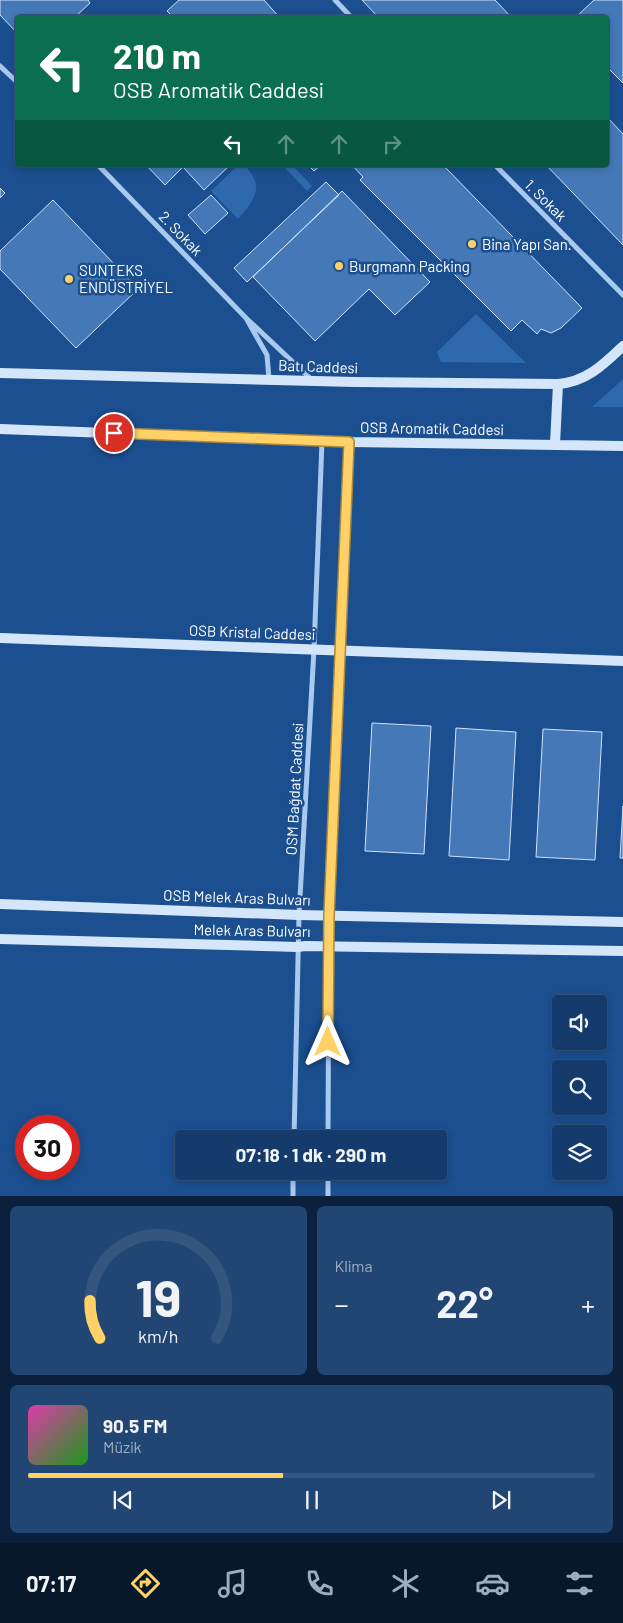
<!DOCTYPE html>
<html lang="tr">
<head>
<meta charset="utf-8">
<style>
  body { margin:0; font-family:Barlow,sans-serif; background:#214673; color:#f1f3f6; height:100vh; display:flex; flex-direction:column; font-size:19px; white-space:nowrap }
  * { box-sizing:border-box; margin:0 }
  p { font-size:16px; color:#9dadc1 }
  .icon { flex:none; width:28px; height:28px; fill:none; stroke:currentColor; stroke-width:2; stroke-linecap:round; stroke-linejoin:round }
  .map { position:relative; height:1196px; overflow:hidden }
  .drawer { display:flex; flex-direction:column; gap:10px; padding:10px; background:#0b203b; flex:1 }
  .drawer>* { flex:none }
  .guide { position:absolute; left:15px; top:15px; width:594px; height:152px; border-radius:5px; box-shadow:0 2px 8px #0003,0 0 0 1px #33557e; background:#0b6e4f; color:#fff; overflow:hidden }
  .buttons { position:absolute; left:552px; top:995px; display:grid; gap:10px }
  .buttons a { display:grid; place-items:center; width:55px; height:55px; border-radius:5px; background:#143b6b; box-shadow:0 2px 8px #0003,0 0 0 1px #33557e; font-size:25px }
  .speed { position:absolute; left:15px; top:1115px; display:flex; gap:10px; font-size:25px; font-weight:700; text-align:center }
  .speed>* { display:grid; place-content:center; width:65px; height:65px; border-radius:50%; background:#143b6b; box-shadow:0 2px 8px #0003,0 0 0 1px #33557e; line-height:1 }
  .speed .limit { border:8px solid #d22; background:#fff; color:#111 }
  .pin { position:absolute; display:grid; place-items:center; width:42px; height:42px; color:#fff; margin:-21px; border:2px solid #fff; border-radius:50%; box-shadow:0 1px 5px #0007 }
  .me { position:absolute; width:55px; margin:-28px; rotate:0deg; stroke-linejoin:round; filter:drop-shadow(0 0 4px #0008) }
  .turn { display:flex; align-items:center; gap:18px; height:105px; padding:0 15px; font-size:22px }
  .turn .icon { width:65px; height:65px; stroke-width:2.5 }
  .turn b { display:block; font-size:35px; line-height:42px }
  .lanes { display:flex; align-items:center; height:48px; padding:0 15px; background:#0003; justify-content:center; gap:25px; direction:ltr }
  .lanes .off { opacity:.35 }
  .big { font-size:38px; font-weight:700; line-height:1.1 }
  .drawer .card { flex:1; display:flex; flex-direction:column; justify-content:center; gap:8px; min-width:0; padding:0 18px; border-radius:8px; background:#214673 }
  .drawer .dial { align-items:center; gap:0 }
  .dial svg { height:130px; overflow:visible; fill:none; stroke:#33557e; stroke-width:7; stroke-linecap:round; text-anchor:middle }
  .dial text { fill:#f1f3f6; stroke:none }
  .song { display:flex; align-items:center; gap:15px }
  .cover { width:60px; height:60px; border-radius:8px; background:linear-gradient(135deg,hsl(320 70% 55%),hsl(120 70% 35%)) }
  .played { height:5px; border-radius:2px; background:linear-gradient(90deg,#ffd166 45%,#33557e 45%) }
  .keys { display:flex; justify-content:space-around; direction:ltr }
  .heat { display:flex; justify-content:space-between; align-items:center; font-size:28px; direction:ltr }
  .drawer .tiles { flex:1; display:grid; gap:10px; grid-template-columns:1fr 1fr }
  .card:last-child { grid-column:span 2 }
  .trip { position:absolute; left:175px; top:1130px; width:272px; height:50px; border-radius:5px; background:#143b6b; box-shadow:0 2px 8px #0003,0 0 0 1px #33557e; font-weight:700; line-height:50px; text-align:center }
  .tab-bar { display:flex; height:80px; justify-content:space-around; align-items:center; background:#08182b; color:#9dadc1 }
  .tab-bar .icon { width:35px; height:35px }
  .tab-bar .active { color:#ffd166 }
  .tab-bar b { font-size:22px; color:#f1f3f6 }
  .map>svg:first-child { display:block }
  .green { fill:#2e69ad }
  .building { fill:#4478b7; stroke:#cfe3fa }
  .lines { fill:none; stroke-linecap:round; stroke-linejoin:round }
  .street { stroke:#a9c9ee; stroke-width:5 }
  .secondary { stroke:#d6e6fa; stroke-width:10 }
  .route-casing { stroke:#a68842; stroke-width:12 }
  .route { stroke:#ffd166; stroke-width:9 }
  .poi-dot { fill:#ffd166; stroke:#1b4f8f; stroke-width:2 }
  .labels { text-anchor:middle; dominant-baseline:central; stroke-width:5; stroke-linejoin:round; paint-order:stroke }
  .street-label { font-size:15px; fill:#fff; stroke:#1b4f8f }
  .poi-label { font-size:15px; fill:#fff; stroke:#1b4f8f; text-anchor:start }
</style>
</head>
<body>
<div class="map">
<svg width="623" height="1196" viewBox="0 0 623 1196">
  <rect width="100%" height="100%" fill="#1b4f8f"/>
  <path class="green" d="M 234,165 L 244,165 C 266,186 254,201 238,219 L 211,191 L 235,168 Z
    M 282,165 L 292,165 L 312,186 L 307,191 Z
    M 476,314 L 526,363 L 441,362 L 437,352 Z
    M 623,379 L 623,407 L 592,407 Z"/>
  <path class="building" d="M 0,0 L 88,0 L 90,3 L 74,18 L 18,18 L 18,34 L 0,15 Z
    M 179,0 L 264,0 L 280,18 L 174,18 L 167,11 Z
    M 362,0 L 495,0 L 512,18 L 379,18 Z
    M 594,0 L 623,0 L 623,83 L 606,66 L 606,18 L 575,18 Z
    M 606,116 L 623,134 L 623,245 L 546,165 L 606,165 Z
    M 146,165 L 230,165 L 204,190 L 183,167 L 165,185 Z
    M 308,165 L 321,165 L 314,171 Z
    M 352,165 L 443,165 L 582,308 L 561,328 L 551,333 L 541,329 L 537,334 L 522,320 L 511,331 L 360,180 L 363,177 Z
    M 326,182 L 339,195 L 247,282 L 234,268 Z
    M 0,188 L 5,193 L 0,198 Z
    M 342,191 L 430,282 L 395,315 L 369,289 L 315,341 L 253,277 Z
    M 211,195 L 228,213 L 205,234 L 188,215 Z
    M 53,200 L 138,289 L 76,348 L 0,269 L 0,251 Z
    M 372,723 L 431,726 L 424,854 L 365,851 Z
    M 456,728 L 516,732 L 509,860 L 449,856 Z
    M 543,729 L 602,732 L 595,860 L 536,857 Z
    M 623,806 L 623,858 L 620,858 Z"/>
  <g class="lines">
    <path class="street" d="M 335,0 L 352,18
      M 0,66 L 18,83
      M 98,165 L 246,318
      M 495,165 L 623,295
      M 269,379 L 267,355 L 246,318 L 312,380
      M 294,1139 L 299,915 L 314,649 L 322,441
      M 328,1139 L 329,915 L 349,442
      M 293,1196 L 293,1171
      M 328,1196 L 328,1171"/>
    <path class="secondary" d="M 0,373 L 355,382 L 558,384 C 586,382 603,365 623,346
      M 0,429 L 349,442 L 623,446
      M 555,444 L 558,384
      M 0,638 L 623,661
      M 0,904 L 299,915 L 623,922
      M 0,939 L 298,947 L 305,946 L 623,951"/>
  </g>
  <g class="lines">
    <g class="route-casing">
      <path id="route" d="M 114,433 L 349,442 L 329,915 L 328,1042"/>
    </g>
    <use href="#route" class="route"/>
  </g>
  <g class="poi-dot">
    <circle cx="472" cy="244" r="5"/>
    <circle cx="339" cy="266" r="5"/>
    <circle cx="69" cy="279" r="5"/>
  </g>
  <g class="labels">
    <g class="street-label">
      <text transform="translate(546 200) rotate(45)">1. Sokak</text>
      <text transform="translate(181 233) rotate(46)">2. Sokak</text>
      <text transform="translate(318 366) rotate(2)">Batı Caddesi</text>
      <text transform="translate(432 428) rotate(1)">OSB Aromatik Caddesi</text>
      <text transform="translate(252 632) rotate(2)">OSB Kristal Caddesi</text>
      <text transform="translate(294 789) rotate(-87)">OSM Bağdat Caddesi</text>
      <text transform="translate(237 897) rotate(2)">OSB Melek Aras Bulvarı</text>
      <text transform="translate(252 930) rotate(1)">Melek Aras Bulvarı</text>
    </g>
    <g class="poi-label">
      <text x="482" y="244">Bina Yapı San.</text>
      <text x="349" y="266">Burgmann Packing</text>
      <text x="79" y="270">SUNTEKS<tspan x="79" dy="17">ENDÜSTRİYEL</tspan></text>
    </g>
  </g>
</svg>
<div class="buttons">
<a><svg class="icon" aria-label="sound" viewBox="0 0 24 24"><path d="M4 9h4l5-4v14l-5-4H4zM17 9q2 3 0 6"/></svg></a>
<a><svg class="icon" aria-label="search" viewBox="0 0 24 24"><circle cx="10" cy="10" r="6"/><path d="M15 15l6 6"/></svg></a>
<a><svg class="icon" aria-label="layers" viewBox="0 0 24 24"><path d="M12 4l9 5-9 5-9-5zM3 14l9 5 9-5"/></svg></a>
</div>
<div class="speed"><div class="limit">30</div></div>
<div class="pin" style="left:114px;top:433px;background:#d93025"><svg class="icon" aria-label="arrive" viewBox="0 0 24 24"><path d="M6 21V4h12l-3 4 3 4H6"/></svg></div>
<svg class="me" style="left:328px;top:1042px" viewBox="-20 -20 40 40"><path d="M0-17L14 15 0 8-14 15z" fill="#ffd166" stroke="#fff" stroke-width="4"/></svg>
<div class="trip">07:18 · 1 dk · 290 m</div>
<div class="guide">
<div class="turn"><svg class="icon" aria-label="left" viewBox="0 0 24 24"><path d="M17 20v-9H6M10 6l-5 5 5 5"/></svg><div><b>210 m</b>OSB Aromatik Caddesi</div></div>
<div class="lanes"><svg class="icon" aria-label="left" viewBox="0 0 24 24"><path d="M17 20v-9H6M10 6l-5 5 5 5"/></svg><svg class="icon off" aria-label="ahead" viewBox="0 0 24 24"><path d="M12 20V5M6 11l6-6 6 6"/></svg><svg class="icon off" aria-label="ahead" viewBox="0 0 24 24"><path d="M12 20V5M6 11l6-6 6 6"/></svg><svg class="icon off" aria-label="right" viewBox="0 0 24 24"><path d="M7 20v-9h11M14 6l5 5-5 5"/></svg></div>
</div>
</div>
<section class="drawer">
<div class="tiles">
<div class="card dial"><svg viewBox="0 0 100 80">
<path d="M14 69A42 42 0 1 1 86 69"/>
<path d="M14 69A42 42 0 0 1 8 46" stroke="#ffd166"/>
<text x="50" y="56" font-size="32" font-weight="700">19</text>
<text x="50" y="72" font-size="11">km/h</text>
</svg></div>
<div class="card"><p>Klima</p>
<div class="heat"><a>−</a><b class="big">22°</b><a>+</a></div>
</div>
<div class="card">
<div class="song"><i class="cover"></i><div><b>90.5 FM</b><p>Müzik</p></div></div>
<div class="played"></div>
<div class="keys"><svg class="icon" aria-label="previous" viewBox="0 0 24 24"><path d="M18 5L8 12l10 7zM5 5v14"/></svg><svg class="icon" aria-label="pause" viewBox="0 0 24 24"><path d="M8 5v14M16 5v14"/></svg><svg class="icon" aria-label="next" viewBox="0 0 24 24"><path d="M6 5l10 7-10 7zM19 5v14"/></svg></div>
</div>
</div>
</section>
<nav class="tab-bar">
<b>07:17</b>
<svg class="icon active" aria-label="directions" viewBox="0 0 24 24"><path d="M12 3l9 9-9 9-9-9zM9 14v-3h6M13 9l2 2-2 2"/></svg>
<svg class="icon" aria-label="music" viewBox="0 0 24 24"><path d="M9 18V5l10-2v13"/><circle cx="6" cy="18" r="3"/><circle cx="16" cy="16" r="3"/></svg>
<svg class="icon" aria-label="phone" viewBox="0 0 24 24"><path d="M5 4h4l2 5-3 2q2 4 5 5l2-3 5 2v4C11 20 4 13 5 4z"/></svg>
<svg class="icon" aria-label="climate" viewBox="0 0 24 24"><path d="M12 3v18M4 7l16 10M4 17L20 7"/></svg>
<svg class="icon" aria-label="car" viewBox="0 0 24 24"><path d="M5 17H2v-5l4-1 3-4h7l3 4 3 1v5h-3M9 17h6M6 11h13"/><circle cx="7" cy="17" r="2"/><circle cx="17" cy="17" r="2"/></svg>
<svg class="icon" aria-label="filters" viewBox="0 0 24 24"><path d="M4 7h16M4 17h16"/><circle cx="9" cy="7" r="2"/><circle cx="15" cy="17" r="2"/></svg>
</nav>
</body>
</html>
